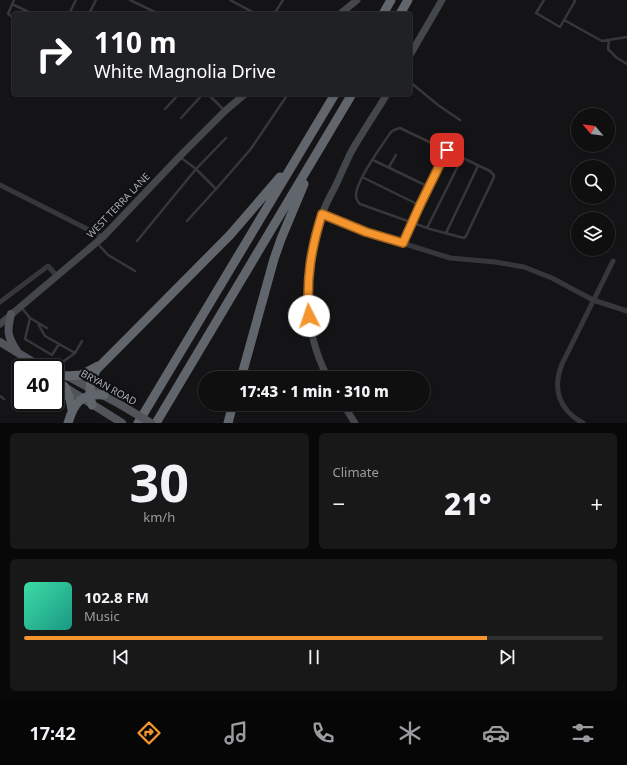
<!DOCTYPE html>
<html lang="en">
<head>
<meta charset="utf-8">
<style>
  body { margin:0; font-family:"Noto Sans",sans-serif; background:#181819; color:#f1f3f6; height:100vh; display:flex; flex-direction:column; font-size:15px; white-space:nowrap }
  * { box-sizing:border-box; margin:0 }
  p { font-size:13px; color:#9b9c9f }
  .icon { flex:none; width:22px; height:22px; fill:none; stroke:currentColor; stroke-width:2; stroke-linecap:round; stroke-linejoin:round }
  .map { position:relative; height:423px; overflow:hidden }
  .panel { display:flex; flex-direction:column; gap:10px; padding:10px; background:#080809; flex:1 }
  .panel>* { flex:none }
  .top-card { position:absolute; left:12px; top:12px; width:400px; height:84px; border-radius:4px; box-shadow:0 1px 3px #0004,0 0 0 1px #2f2f30; background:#202124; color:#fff; overflow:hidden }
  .needle { width:26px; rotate:299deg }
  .buttons { position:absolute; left:571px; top:108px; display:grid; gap:8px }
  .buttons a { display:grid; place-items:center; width:44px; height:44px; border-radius:50%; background:#0f0f10; box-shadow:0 1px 3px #0004,0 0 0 1px #2f2f30; font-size:20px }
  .speed { position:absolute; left:12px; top:359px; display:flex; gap:8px; font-size:20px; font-weight:700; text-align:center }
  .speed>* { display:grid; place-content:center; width:52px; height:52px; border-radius:50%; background:#0f0f10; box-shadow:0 1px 3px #0004,0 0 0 1px #2f2f30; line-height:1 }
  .speed .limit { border:2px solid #111; border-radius:6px; background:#fff; color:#111 }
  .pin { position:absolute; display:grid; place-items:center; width:34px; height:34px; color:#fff; margin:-17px; border-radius:8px; box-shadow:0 2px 6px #0006 }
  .me { position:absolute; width:44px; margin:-22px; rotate:356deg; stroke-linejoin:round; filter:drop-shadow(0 0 3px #0008) }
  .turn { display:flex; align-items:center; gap:14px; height:84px; padding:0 16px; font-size:18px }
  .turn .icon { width:52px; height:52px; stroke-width:2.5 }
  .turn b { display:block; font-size:28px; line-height:34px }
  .big { font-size:30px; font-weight:800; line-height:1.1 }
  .panel .tile { flex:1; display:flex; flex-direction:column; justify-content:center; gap:6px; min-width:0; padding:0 14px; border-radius:6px; background:#181819 }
  .panel .dial { align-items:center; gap:0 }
  .dial b { font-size:52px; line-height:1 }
  .song { display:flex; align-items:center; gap:12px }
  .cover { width:48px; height:48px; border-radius:6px; background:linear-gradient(135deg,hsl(160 70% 55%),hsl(170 70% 35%)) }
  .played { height:4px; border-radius:2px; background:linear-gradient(90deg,#f5952d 80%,#2f2f30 80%) }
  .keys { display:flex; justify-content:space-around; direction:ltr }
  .heat { display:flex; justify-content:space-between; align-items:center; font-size:22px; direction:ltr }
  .panel .tiles { flex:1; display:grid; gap:10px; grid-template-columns:1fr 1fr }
  .tile:last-child { grid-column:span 2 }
  .trip { position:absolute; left:198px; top:371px; width:232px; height:40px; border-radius:20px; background:#0f0f10; box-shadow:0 1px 3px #0004,0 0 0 1px #2f2f30; font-weight:800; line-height:40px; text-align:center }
  .menu { display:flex; height:64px; justify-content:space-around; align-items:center; background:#060606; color:#9b9c9f }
  .menu .icon { width:28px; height:28px }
  .menu .active { color:#f5952d }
  .menu b { font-size:18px; color:#f1f3f6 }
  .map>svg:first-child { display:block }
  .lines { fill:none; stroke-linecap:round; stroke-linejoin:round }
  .lane { stroke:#35373b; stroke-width:2.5 }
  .street { stroke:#35373b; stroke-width:5 }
  .secondary { stroke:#43464b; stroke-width:7 }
  .primary { stroke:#51545a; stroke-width:8 }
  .highway { stroke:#61666c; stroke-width:9 }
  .primary-bridge { stroke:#51545a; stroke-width:8 }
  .route-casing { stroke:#9f611d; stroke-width:10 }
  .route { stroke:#f5952d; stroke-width:7 }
  .labels { text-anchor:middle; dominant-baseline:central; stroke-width:4; stroke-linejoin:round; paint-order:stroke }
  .street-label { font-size:10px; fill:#a6adb7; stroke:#0f0f11 }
</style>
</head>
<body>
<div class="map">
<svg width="627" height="423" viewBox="0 0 627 423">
  <rect width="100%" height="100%" fill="#141416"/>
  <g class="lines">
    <path class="lane" d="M 130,0 L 159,14
      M 230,0 L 256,14
      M 544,0 L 536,13 L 560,27 L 575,1 L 574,0
      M 12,4 L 33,14
      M 69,14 L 76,0
      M 89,14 L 96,0
      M 274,14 L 283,0
      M 14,18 L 8,14 L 14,0
      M 564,20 L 602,41 L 627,37
      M 609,40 L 608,49 L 617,58 L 627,64
      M 410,82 L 438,105 L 460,120
      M 208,94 L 225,111
      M 165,109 L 179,94
      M 181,118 L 203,94
      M 400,128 L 490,171 L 494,175 L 494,177 L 466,236 L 464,238 L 430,229 L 360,204 C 358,202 356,199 356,196 C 355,182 382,145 391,132 L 394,130 Z
      M 180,157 L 196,169 L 226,138
      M 373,160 L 429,187
      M 389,167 L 396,155
      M 362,177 L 419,205
      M 426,185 L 441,156 L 445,154
      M 216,189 L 250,150 L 286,97
      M 427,228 L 462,158
      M 446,233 L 478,166
      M 137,241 L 196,169 L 216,189 L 187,221
      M 97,243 L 108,255 L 135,271
      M 403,243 L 420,205 L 447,150
      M 21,307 L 30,318 L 47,328
      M 30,318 L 25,339 L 52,355 L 59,344
      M 37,322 L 45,336 L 75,353
      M 64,361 L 75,353 L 82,341
      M 0,396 L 4,399"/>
    <path class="street" d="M 0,185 L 103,237
      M 322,214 L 366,232 L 450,258 L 495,262 L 524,267 L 552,278 L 593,300 L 627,311
      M 0,302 L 48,266 L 57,276
      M 583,423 C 559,410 552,389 562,364 L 613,261"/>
    <path class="secondary" d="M 340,14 L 357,0
      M 410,55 L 442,0
      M 0,324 L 103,237 L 180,156 L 225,111 L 245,94
      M 328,378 C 301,327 303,268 322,215 C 325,205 330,196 335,187 C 340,176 345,165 350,154 C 361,134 375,114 387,94
      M 343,404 L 355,423"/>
    <path class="primary" d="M 11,314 C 7,331 7,336 17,351
      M 0,342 L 43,368
      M 55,371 L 67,376 L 121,405
      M 55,381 L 122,423"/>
    <path class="highway" d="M 383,14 L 391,0
      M 400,14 L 408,0
      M 67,376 L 81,375 L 98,366
      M 241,378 L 274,259 L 281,239 L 304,184
      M 64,386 L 70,399 L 72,410
      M 92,405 C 88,391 90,381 97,369 L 230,235 L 280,177
      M 68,423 C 74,403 81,393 104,395
      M 138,423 L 335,94
      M 156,423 L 352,94
      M 228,423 L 233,404"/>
    <path class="primary-bridge" d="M 121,405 L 151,423"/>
  </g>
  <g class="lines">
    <g class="route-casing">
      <path id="route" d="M 309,316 C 306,279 311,249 322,214 L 366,232 L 403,243 L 420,205 L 447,150"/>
    </g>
    <use href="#route" class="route"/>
  </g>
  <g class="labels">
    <g class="street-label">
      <text transform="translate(118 205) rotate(-46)">WEST TERRA LANE</text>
      <text transform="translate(109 387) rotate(29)">BRYAN ROAD</text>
    </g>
  </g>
</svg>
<div class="buttons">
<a><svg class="needle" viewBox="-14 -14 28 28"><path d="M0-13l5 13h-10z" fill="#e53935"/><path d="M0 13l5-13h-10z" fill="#9b9c9f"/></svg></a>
<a><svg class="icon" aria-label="search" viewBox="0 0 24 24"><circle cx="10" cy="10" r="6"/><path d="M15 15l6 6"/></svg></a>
<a><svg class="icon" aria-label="layers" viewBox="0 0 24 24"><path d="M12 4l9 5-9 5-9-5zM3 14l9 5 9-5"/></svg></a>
</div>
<div class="speed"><div class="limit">40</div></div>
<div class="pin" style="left:447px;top:150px;background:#d93025"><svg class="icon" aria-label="arrive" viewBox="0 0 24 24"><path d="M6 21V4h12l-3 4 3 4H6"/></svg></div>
<svg class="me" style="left:309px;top:316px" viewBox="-20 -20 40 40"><circle r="19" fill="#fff"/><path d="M0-13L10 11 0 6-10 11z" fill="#f5952d"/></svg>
<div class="trip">17:43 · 1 min · 310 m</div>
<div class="top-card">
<div class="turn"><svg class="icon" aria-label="right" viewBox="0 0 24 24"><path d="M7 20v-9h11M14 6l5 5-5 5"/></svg><div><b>110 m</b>White Magnolia Drive</div></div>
</div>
</div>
<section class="panel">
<div class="tiles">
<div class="tile dial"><b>30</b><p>km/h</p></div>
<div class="tile"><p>Climate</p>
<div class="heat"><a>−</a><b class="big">21°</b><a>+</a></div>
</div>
<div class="tile">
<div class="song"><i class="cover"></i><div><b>102.8 FM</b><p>Music</p></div></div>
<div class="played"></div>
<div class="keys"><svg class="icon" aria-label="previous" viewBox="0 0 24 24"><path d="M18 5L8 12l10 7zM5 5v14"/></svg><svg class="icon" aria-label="pause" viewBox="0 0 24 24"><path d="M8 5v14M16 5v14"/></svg><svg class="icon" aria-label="next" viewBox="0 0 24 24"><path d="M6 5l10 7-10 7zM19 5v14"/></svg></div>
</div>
</div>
</section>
<nav class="menu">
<b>17:42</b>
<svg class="icon active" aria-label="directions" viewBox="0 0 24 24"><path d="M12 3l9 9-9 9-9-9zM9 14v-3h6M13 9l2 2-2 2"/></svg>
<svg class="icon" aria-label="music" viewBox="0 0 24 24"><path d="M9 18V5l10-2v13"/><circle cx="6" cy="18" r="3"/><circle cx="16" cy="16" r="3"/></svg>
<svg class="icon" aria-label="phone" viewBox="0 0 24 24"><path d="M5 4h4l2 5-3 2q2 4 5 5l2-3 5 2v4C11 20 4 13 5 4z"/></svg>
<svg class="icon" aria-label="climate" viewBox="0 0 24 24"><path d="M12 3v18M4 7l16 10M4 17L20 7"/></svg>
<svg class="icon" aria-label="car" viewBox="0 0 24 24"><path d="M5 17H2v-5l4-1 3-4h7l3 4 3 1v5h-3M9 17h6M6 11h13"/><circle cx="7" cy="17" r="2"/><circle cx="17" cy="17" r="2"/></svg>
<svg class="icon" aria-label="filters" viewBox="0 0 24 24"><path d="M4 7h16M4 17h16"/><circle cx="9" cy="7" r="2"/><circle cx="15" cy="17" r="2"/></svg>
</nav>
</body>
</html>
